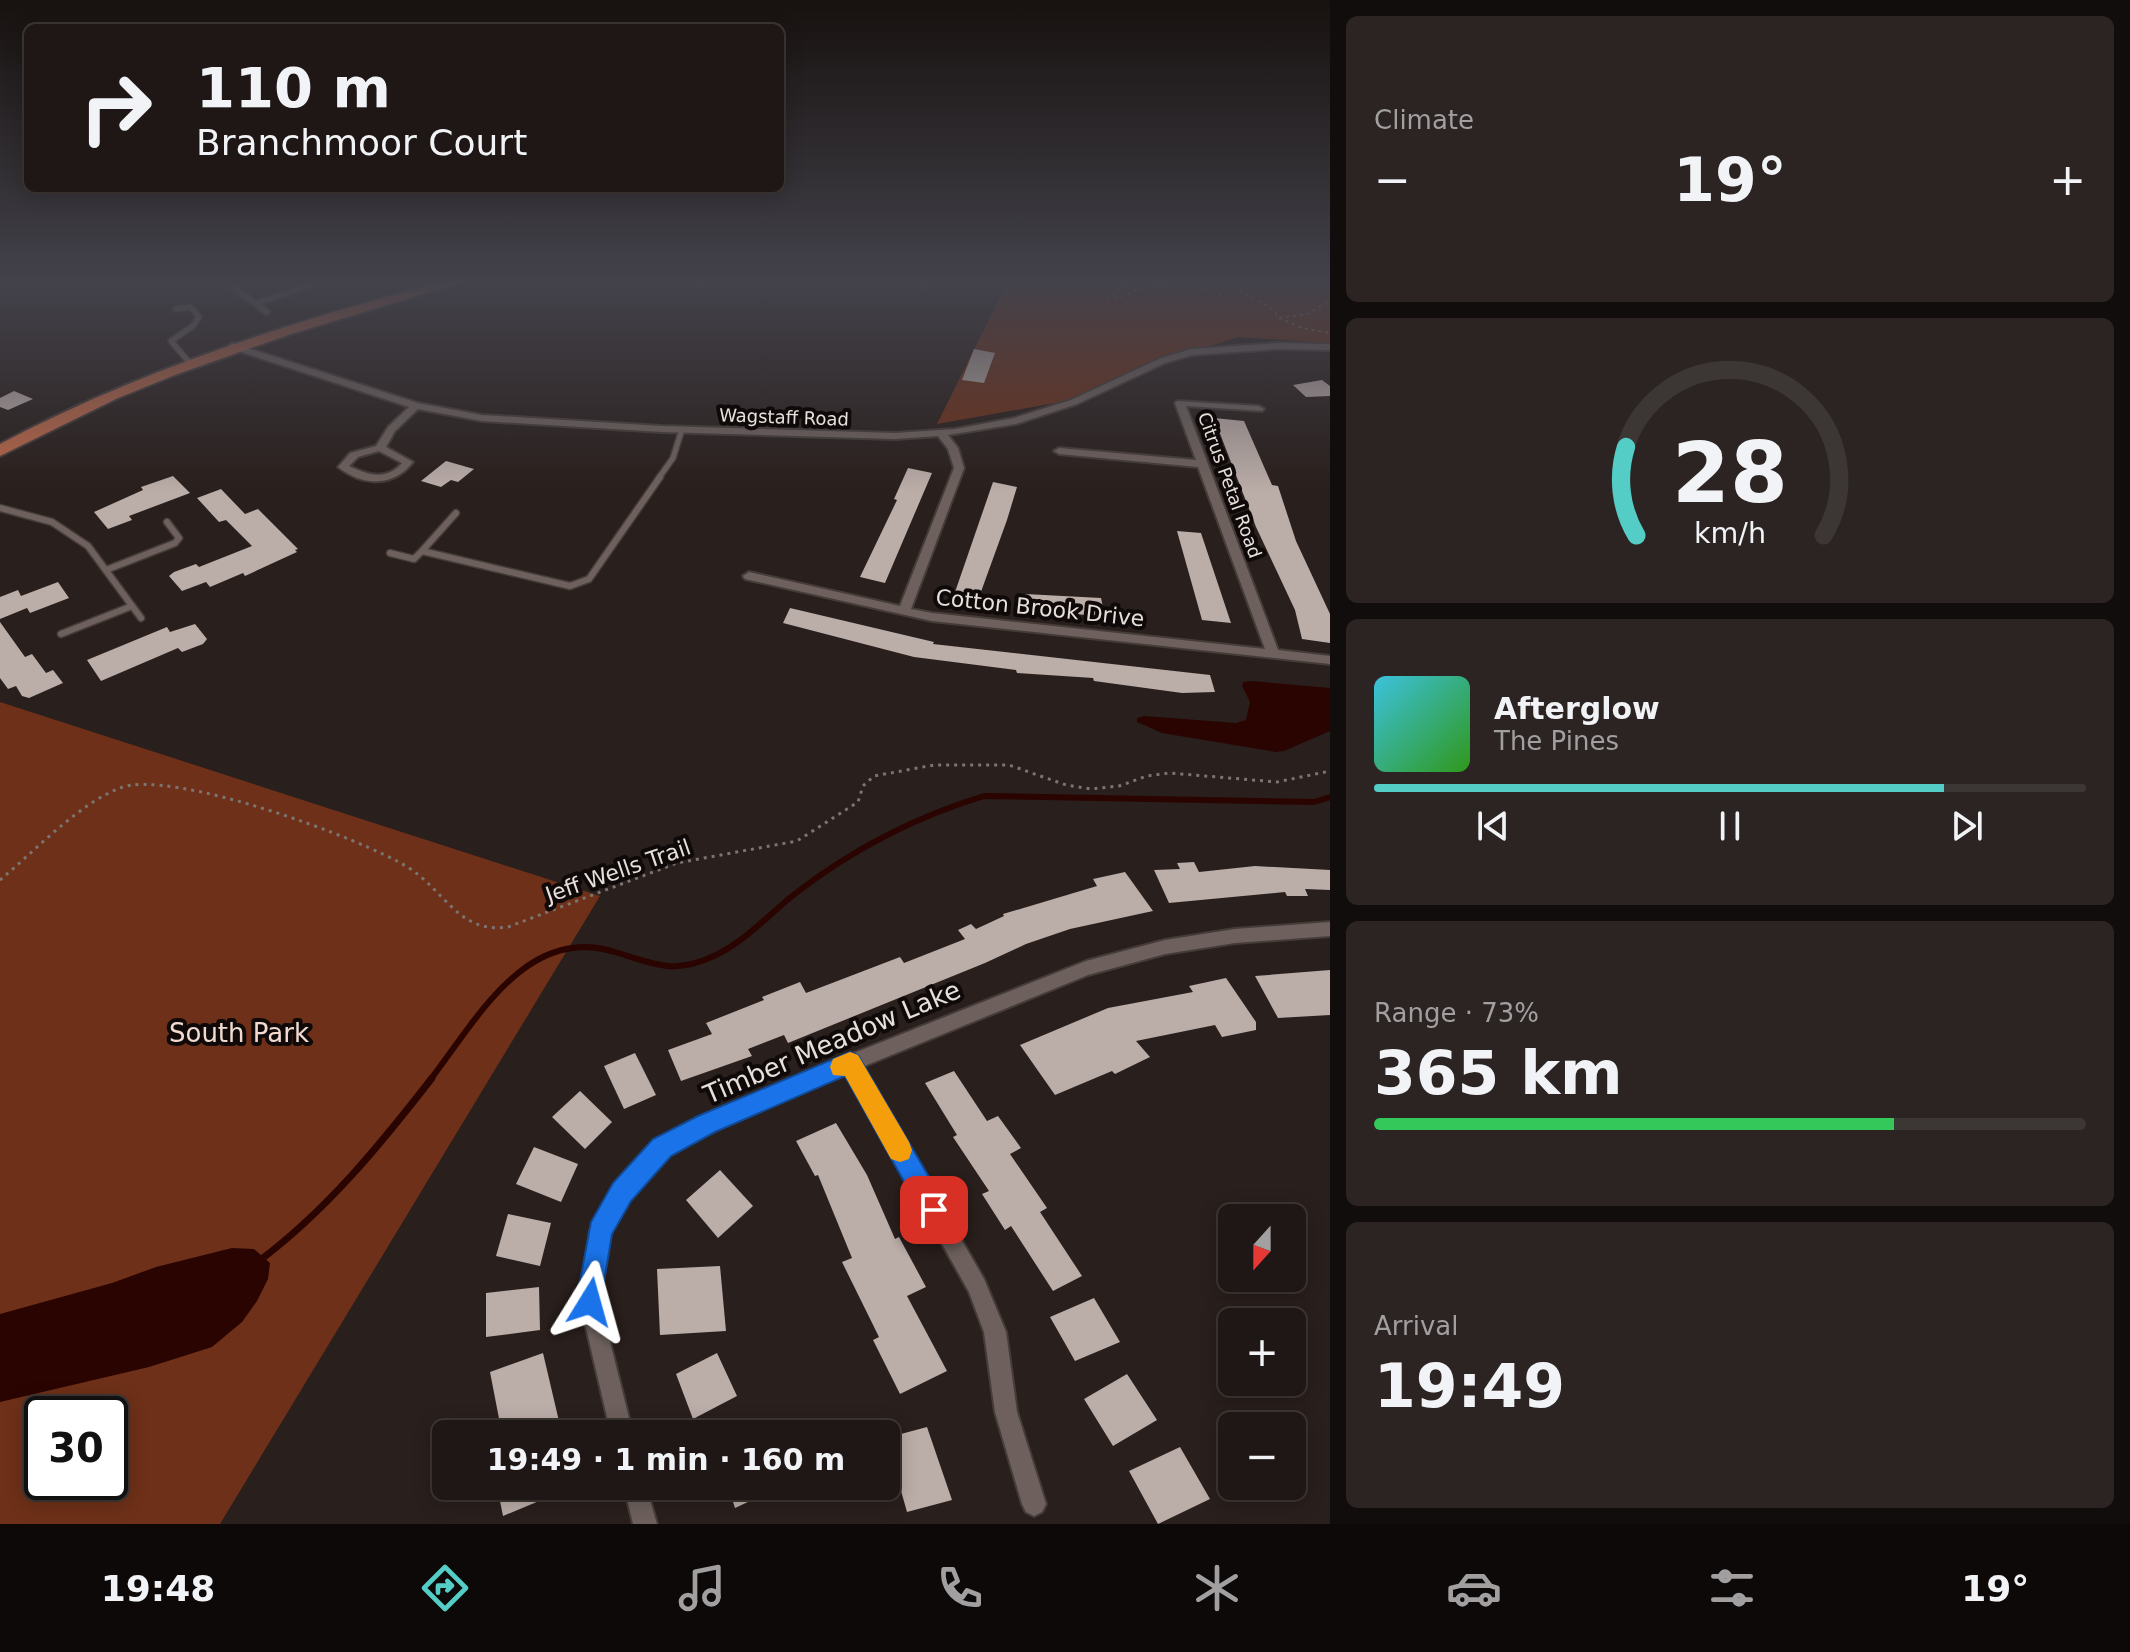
<!DOCTYPE html>
<html lang="en">
<head>
<meta charset="utf-8">
<style>
  body { margin:0; font-family:"DejaVu Sans",sans-serif; background:#2c2422; color:#f1f3f6; height:100vh; display:flex; flex-direction:column; font-size:30px; white-space:nowrap }
  * { box-sizing:border-box; margin:0 }
  p { font-size:26px; color:#a19fa0 }
  .icon { flex:none; width:44px; height:44px; fill:none; stroke:currentColor; stroke-width:2; stroke-linecap:round; stroke-linejoin:round }
  .map { position:relative; flex:1; overflow:hidden }
  .details { display:flex; flex-direction:column; gap:16px; padding:16px; background:#110d0c; width:800px }
  .details>* { flex:none }
  .guide { position:absolute; left:24px; top:24px; width:760px; height:168px; border-radius:12px; box-shadow:0 4px 20px #0003,0 0 0 2px #3c3634; background:#1f1715; color:#f1f3f6; overflow:hidden }
  .needle { width:52px; rotate:201deg }
  .controls { position:absolute; left:1218px; top:1204px; display:grid; gap:16px }
  .controls a { display:grid; place-items:center; width:88px; height:88px; border-radius:12px; background:#1f1715; box-shadow:0 4px 20px #0003,0 0 0 2px #3c3634; font-size:40px }
  .speed { position:absolute; left:24px; top:1396px; display:flex; gap:16px; font-size:40px; font-weight:700; text-align:center }
  .speed>* { display:grid; place-content:center; width:104px; height:104px; border-radius:50%; background:#1f1715; box-shadow:0 4px 20px #0003,0 0 0 2px #3c3634; line-height:1 }
  .speed .limit { border:4px solid #111; border-radius:12px; background:#fff; color:#111 }
  .pin { position:absolute; display:grid; place-items:center; width:68px; height:68px; color:#fff; margin:-34px; border-radius:16px; box-shadow:0 4px 12px #0006 }
  .me { position:absolute; width:88px; margin:-44px; rotate:8deg; stroke-linejoin:round; filter:drop-shadow(0 0 6px #0008) }
  .turn { display:flex; align-items:center; gap:28px; height:168px; padding:0 40px; font-size:36px }
  .turn .icon { width:104px; height:104px; stroke-width:2.5 }
  .turn b { display:block; font-size:56px; line-height:68px }
  .big { font-size:60px; font-weight:800; line-height:1.1 }
  .details .tile { flex:1; display:flex; flex-direction:column; justify-content:center; gap:12px; min-width:0; padding:0 28px; border-radius:12px; background:#2c2422 }
  .details .dial { align-items:center; gap:0 }
  .dial svg { height:208px; overflow:visible; fill:none; stroke:#3c3634; stroke-width:7; stroke-linecap:round; text-anchor:middle }
  .dial text { fill:#f1f3f6; stroke:none }
  .song { display:flex; align-items:center; gap:24px }
  .cover { width:96px; height:96px; border-radius:12px; background:linear-gradient(135deg,hsl(190 70% 55%),hsl(110 70% 35%)) }
  .played { height:8px; border-radius:4px; background:linear-gradient(90deg,#54cdc7 80%,#3c3634 80%) }
  .keys { display:flex; justify-content:space-around; direction:ltr }
  .heat { display:flex; justify-content:space-between; align-items:center; font-size:44px; direction:ltr }
  .charge { height:12px; border-radius:6px; background:linear-gradient(90deg,#34c759 73%,#3c3634 0) }
  .trip { position:absolute; left:432px; top:1420px; width:468px; height:80px; border-radius:12px; background:#1f1715; box-shadow:0 4px 20px #0003,0 0 0 2px #3c3634; font-weight:800; line-height:80px; text-align:center }
  .tab-bar { display:flex; height:128px; justify-content:space-around; align-items:center; background:#0c0908; color:#a19fa0 }
  .tab-bar .icon { width:56px; height:56px }
  .tab-bar .active { color:#54cdc7 }
  .tab-bar b { font-size:36px; color:#f1f3f6 }
  main { display:flex; flex:1; min-height:0 }
  .map>svg:first-child { display:block }
  .green { fill:#6e3018; fill-rule:evenodd }
  .water { fill:#2a0400 }
  .lines { fill:none; stroke-linecap:round; stroke-linejoin:round }
  .stream-far1 { stroke:#2a0400; stroke-width:6 }
  .stream { stroke:#2a0400; stroke-width:7 }
  .building { fill:#bbada8 }
  .service-far1-casing { stroke:#453c39; stroke-width:8 }
  .service-casing { stroke:#453c39; stroke-width:9 }
  .minor-casing { stroke:#453c39; stroke-width:4 }
  .trunk-casing { stroke:#453c39; stroke-width:4 }
  .path-far1 { stroke:#7c7471; stroke-width:2; stroke-dasharray:3 4; stroke-linecap:butt }
  .path { stroke:#7c7471; stroke-width:3; stroke-dasharray:3 5; stroke-linecap:butt }
  .service-far1 { stroke:#6e615d; stroke-width:5 }
  .service { stroke:#6e615d; stroke-width:6 }
  .minor { fill:#6e615d; fill-rule:evenodd }
  .trunk { fill:#b86648; fill-rule:evenodd }
  .route { fill:#1a73e8; stroke:#114b97; stroke-width:2 }
  .slow { fill:#f59e0b }
  .labels { text-anchor:middle; dominant-baseline:central; stroke-width:8; stroke-linejoin:round; paint-order:stroke }
  .far-street-label { font-size:18px; fill:#e6dfdc; stroke:#0f0a09 }
  .street-label { font-size:22px; fill:#e6dfdc; stroke:#0f0a09 }
  .near-park-label { font-size:26px; fill:#f2dad1; stroke:#0f0a09 }
  .near-street-label { font-size:26px; fill:#e6dfdc; stroke:#0f0a09 }
</style>
</head>
<body>
<main>
<div class="map">
<svg width="1330" height="1524" viewBox="0 0 1330 1524">
  <rect width="100%" height="100%" fill="#291f1c"/>
  <path class="green" d="M 1009,279 L 1330,279 L 1330,343 L 1238,337 L 1149,366 L 1072,400 L 937,424 Z
    M 0,702 L 600,896 L 220,1524 L 0,1524 ZM 42,1414 L 110,1414 L 110,1482 L 42,1482 Z"/>
  <path class="water" d="M 1251,681 L 1330,688 L 1330,731 L 1284,751 L 1276,752 L 1162,733 L 1137,722 L 1137,718 L 1144,716 L 1236,723 L 1246,720 L 1250,702 L 1242,686 L 1243,682 Z
    M 232,1248 L 254,1249 L 270,1263 L 268,1279 L 257,1301 L 242,1322 L 212,1347 L 149,1367 L 0,1402 L 0,1314 L 112,1283 L 156,1267 Z"/>
  <g class="lines">
    <path class="stream-far1" d="M 430,1080 C 476,1021 526,924 615,952 C 655,964 673,975 714,956 C 746,941 769,914 796,893 C 853,849 915,817 984,796 L 1314,802 L 1330,797"/>
    <path class="stream" d="M 259,1261 C 327,1210 380,1145 432,1078"/>
  </g>
  <path class="building" d="M 974,349 L 995,353 L 984,383 L 962,380 Z
    M 1322,380 L 1330,386 L 1330,396 L 1306,397 L 1293,385 Z
    M 14,391 L 33,399 L 8,410 L 0,407 L 0,398 Z
    M 1214,418 L 1244,421 L 1272,485 L 1278,486 L 1296,541 L 1330,614 L 1330,643 L 1302,639 L 1295,610 L 1256,527 Z
    M 446,461 L 474,469 L 458,482 L 451,480 L 441,487 L 421,481 Z
    M 908,468 L 932,473 L 885,583 L 860,577 L 897,500 L 894,499 Z
    M 173,476 L 190,493 L 129,516 L 132,520 L 108,529 L 94,512 L 143,490 L 141,487 Z
    M 993,482 L 1017,487 L 1007,520 L 978,600 L 954,595 Z
    M 221,489 L 245,514 L 258,509 L 298,549 L 295,550 L 297,552 L 245,576 L 243,573 L 210,587 L 206,582 L 182,591 L 169,576 L 174,572 L 196,564 L 199,567 L 252,546 L 226,520 L 219,522 L 197,498 Z
    M 1177,531 L 1201,533 L 1231,623 L 1202,620 Z
    M 58,582 L 69,598 L 30,613 L 27,608 L 0,619 L 0,597 L 18,590 L 21,596 Z
    M 1025,594 L 1101,598 L 1105,617 L 1027,609 Z
    M 790,608 L 934,642 L 933,644 L 1210,675 L 1215,692 L 1182,693 L 1094,681 L 1093,678 L 1017,673 L 1016,670 L 914,657 L 783,623 Z
    M 0,622 L 25,657 L 32,654 L 46,673 L 53,670 L 63,683 L 29,698 L 22,696 L 16,686 L 8,689 L 0,678 Z
    M 195,624 L 207,639 L 203,644 L 182,652 L 178,648 L 101,681 L 87,660 L 167,627 L 170,632 Z
    M 1194,862 L 1199,872 L 1255,866 L 1330,870 L 1330,890 L 1305,889 L 1308,896 L 1287,896 L 1285,892 L 1169,903 L 1154,870 L 1180,869 L 1177,863 Z
    M 1125,872 L 1153,911 L 1070,929 L 1026,944 L 985,963 L 788,1043 L 784,1035 L 748,1049 L 752,1056 L 681,1081 L 668,1050 L 712,1034 L 706,1023 L 764,1000 L 762,997 L 800,982 L 806,993 L 900,957 L 904,963 L 965,939 L 958,930 L 971,924 L 976,929 L 1004,916 L 1003,914 L 1097,886 L 1093,879 Z
    M 1330,970 L 1330,1015 L 1278,1018 L 1255,976 Z
    M 1226,978 L 1256,1022 L 1256,1030 L 1222,1037 L 1215,1025 L 1136,1041 L 1150,1057 L 1115,1074 L 1112,1071 L 1055,1095 L 1020,1045 L 1108,1008 L 1193,992 L 1189,986 Z
    M 635,1053 L 656,1095 L 624,1109 L 604,1066 Z
    M 954,1071 L 987,1121 L 998,1116 L 1021,1148 L 1010,1154 L 1047,1208 L 1040,1212 L 1082,1276 L 1053,1291 L 1011,1226 L 1005,1230 L 982,1194 L 989,1191 L 953,1137 L 957,1135 L 925,1083 Z
    M 580,1091 L 612,1122 L 585,1149 L 552,1117 Z
    M 836,1123 L 867,1175 L 895,1239 L 899,1237 L 926,1287 L 907,1296 L 947,1371 L 900,1394 L 873,1340 L 879,1337 L 842,1262 L 852,1258 L 818,1175 L 815,1176 L 796,1141 Z
    M 534,1147 L 578,1164 L 561,1202 L 516,1184 Z
    M 720,1170 L 753,1206 L 718,1238 L 686,1200 Z
    M 508,1214 L 551,1223 L 540,1266 L 496,1256 Z
    M 720,1266 L 726,1331 L 660,1335 L 657,1269 Z
    M 539,1287 L 540,1330 L 486,1337 L 486,1293 Z
    M 1094,1298 L 1120,1342 L 1075,1361 L 1050,1317 Z
    M 543,1353 L 562,1434 L 502,1434 L 490,1372 Z
    M 717,1353 L 737,1396 L 693,1419 L 676,1374 Z
    M 1127,1374 L 1157,1420 L 1113,1446 L 1084,1399 Z
    M 927,1427 L 952,1500 L 907,1512 L 886,1438 Z
    M 1180,1447 L 1210,1499 L 1158,1524 L 1129,1471 Z
    M 497,1486 L 575,1486 L 503,1516 Z
    M 728,1486 L 782,1486 L 735,1508 Z"/>
  <g class="lines">
    <g class="service-far1-casing">
      <path id="service-far1" d="M 678,279 L 700,285 L 723,279
        M 899,279 L 923,285 L 960,279
        M 176,309 L 191,307 L 199,317 L 193,326 L 171,341 L 189,362
        M 658,479 L 673,458 L 682,429"/>
    </g>
    <g class="service-casing">
      <path id="service" d="M 0,508 L 52,522 L 88,546 L 141,618
        M 456,513 L 422,551 L 570,586 L 589,579 L 660,477
        M 390,553 L 414,559 L 422,551
        M 106,570 L 175,543 L 179,538 L 167,522
        M 61,634 L 132,606"/>
    </g>
    <g class="minor-casing">
      <path id="minor" d="M 219,279 L 228,279 L 256,301 L 322,279 L 334,279 L 261,304 L 270,312 L 266,315 Z
        M 232,343 L 418,403 L 482,415 L 662,426 L 895,433 L 955,429 L 1014,418 L 1071,400 L 1159,359 L 1191,349 L 1278,343 L 1330,344 L 1330,350 L 1278,349 L 1192,355 L 1165,363 L 1077,404 L 1016,424 L 948,435 L 958,448 L 964,468 L 911,609 L 932,613 L 1265,649 L 1198,467 L 1059,454 L 1054,451 L 1059,448 L 1196,460 L 1175,403 L 1177,401 L 1259,406 L 1264,409 L 1262,411 L 1186,406 L 1278,650 L 1330,656 L 1330,664 L 932,621 L 745,579 L 743,576 L 749,572 L 900,606 L 954,468 L 948,449 L 938,436 L 895,439 L 662,432 L 482,421 L 418,409 L 395,431 L 386,447 L 413,462 C 393,488 362,486 338,467 L 350,453 L 376,446 L 388,427 L 409,407 L 229,348 L 228,346 ZM 379,451 L 402,463 C 386,481 368,475 349,466 L 358,457 Z
        M 1330,922 L 1330,936 L 1235,943 L 1165,954 L 1088,975 L 862,1067 L 984,1279 L 1006,1332 L 1017,1412 L 1046,1504 L 1042,1512 L 1034,1516 L 1026,1512 L 1022,1504 L 995,1412 L 984,1332 L 969,1292 L 846,1073 L 714,1130 L 669,1155 L 629,1199 L 610,1233 L 600,1302 L 633,1434 L 611,1434 L 580,1302 L 590,1231 L 615,1185 L 655,1141 L 700,1118 L 844,1057 L 1086,961 L 1165,940 L 1235,929 Z
        M 624,1486 L 646,1486 L 657,1524 L 633,1524 Z"/>
    </g>
    <g class="trunk-casing">
      <path id="trunk" d="M 451,279 L 473,279 L 291,334 L 175,375 L 118,398 L 0,456 L 0,444 C 143,368 295,321 451,279 Z"/>
    </g>
    <path class="path-far1" d="M 1139,279 L 1108,298 L 1118,298 L 1140,289 L 1173,286 L 1178,280 L 1221,295 L 1243,292 L 1274,310 L 1279,318
      M 1314,279 L 1330,287
      M 1279,318 L 1308,314 L 1330,300
      M 1279,318 L 1302,328 L 1330,333"/>
    <path class="path" d="M 0,880 C 35,851 78,804 120,788 C 170,768 362,838 409,868 C 445,891 459,934 508,927 L 677,863 L 797,841 L 858,802 L 863,786 L 874,776 L 934,765 L 1009,765 L 1066,785 L 1091,789 L 1119,786 L 1147,776 L 1169,773 L 1277,782 L 1330,771"/>
    <use href="#service-far1" class="service-far1"/>
    <use href="#service" class="service"/>
    <use href="#minor" class="minor"/>
    <use href="#trunk" class="trunk"/>
  </g>
  <linearGradient id="sky" x2="0" y2="1"><stop stop-color="#17110f"/><stop offset="0.57" stop-color="#43424b"/><stop offset="1" stop-color="#43424b" stop-opacity="0"/></linearGradient>
  <rect width="1330" height="492" fill="url(#sky)"/>
  <path class="route" d="M 850,1052 L 858,1055 L 943,1201 L 947,1210 L 943,1219 L 934,1223 L 925,1219 L 845,1076 L 715,1132 L 671,1156 L 631,1201 L 612,1234 L 599,1312 L 590,1315 L 580,1312 L 576,1302 L 591,1222 L 613,1183 L 653,1139 L 698,1116 Z"/>
  <path class="slow" d="M 850,1052 L 858,1055 L 909,1142 L 912,1150 L 909,1159 L 900,1162 L 891,1159 L 845,1076 L 833,1075 L 830,1067 L 833,1059 Z"/>
  <g class="labels">
    <g class="far-street-label">
      <text transform="translate(784 417) rotate(2)">Wagstaff Road</text>
      <text transform="translate(1230 485) rotate(70)">Citrus Petal Road</text>
    </g>
    <g class="street-label">
      <text transform="translate(1040 608) rotate(6)">Cotton Brook Drive</text>
      <text transform="translate(618 871) rotate(-19)">Jeff Wells Trail</text>
    </g>
    <g class="near-park-label">
      <text x="239" y="1033">South Park</text>
    </g>
    <g class="near-street-label">
      <text transform="translate(832 1042) rotate(-23)">Timber Meadow Lake</text>
    </g>
  </g>
</svg>
<div class="controls">
<a><svg class="needle" viewBox="-14 -14 28 28"><path d="M0-13l5 13h-10z" fill="#e53935"/><path d="M0 13l5-13h-10z" fill="#a19fa0"/></svg></a>
<a>+</a>
<a>−</a>
</div>
<div class="speed"><div class="limit">30</div></div>
<div class="pin" style="left:934px;top:1210px;background:#d93025"><svg class="icon" aria-label="arrive" viewBox="0 0 24 24"><path d="M6 21V4h12l-3 4 3 4H6"/></svg></div>
<svg class="me" style="left:590px;top:1302px" viewBox="-20 -20 40 40"><path d="M0-17L14 15 0 8-14 15z" fill="#1a73e8" stroke="#fff" stroke-width="4"/></svg>
<div class="trip">19:49 · 1 min · 160 m</div>
<div class="guide">
<div class="turn"><svg class="icon" aria-label="right" viewBox="0 0 24 24"><path d="M7 20v-9h11M14 6l5 5-5 5"/></svg><div><b>110 m</b>Branchmoor Court</div></div>
</div>
</div>
<section class="details">
<div class="tile"><p>Climate</p>
<div class="heat"><a>−</a><b class="big">19°</b><a>+</a></div>
</div>
<div class="tile dial"><svg viewBox="0 0 100 80">
<path d="M14 69A42 42 0 1 1 86 69"/>
<path d="M14 69A42 42 0 0 1 10 35" stroke="#54cdc7"/>
<text x="50" y="56" font-size="32" font-weight="700">28</text>
<text x="50" y="72" font-size="11">km/h</text>
</svg></div>
<div class="tile">
<div class="song"><i class="cover"></i><div><b>Afterglow</b><p>The Pines</p></div></div>
<div class="played"></div>
<div class="keys"><svg class="icon" aria-label="previous" viewBox="0 0 24 24"><path d="M18 5L8 12l10 7zM5 5v14"/></svg><svg class="icon" aria-label="pause" viewBox="0 0 24 24"><path d="M8 5v14M16 5v14"/></svg><svg class="icon" aria-label="next" viewBox="0 0 24 24"><path d="M6 5l10 7-10 7zM19 5v14"/></svg></div>
</div>
<div class="tile"><p>Range · 73%</p><b class="big">365 km</b><div class="charge"></div></div>
<div class="tile"><p>Arrival</p><b class="big">19:49</b></div>
</section>
</main>
<nav class="tab-bar">
<b>19:48</b>
<svg class="icon active" aria-label="directions" viewBox="0 0 24 24"><path d="M12 3l9 9-9 9-9-9zM9 14v-3h6M13 9l2 2-2 2"/></svg>
<svg class="icon" aria-label="music" viewBox="0 0 24 24"><path d="M9 18V5l10-2v13"/><circle cx="6" cy="18" r="3"/><circle cx="16" cy="16" r="3"/></svg>
<svg class="icon" aria-label="phone" viewBox="0 0 24 24"><path d="M5 4h4l2 5-3 2q2 4 5 5l2-3 5 2v4C11 20 4 13 5 4z"/></svg>
<svg class="icon" aria-label="climate" viewBox="0 0 24 24"><path d="M12 3v18M4 7l16 10M4 17L20 7"/></svg>
<svg class="icon" aria-label="car" viewBox="0 0 24 24"><path d="M5 17H2v-5l4-1 3-4h7l3 4 3 1v5h-3M9 17h6M6 11h13"/><circle cx="7" cy="17" r="2"/><circle cx="17" cy="17" r="2"/></svg>
<svg class="icon" aria-label="filters" viewBox="0 0 24 24"><path d="M4 7h16M4 17h16"/><circle cx="9" cy="7" r="2"/><circle cx="15" cy="17" r="2"/></svg>
<b>19°</b>
</nav>
</body>
</html>
